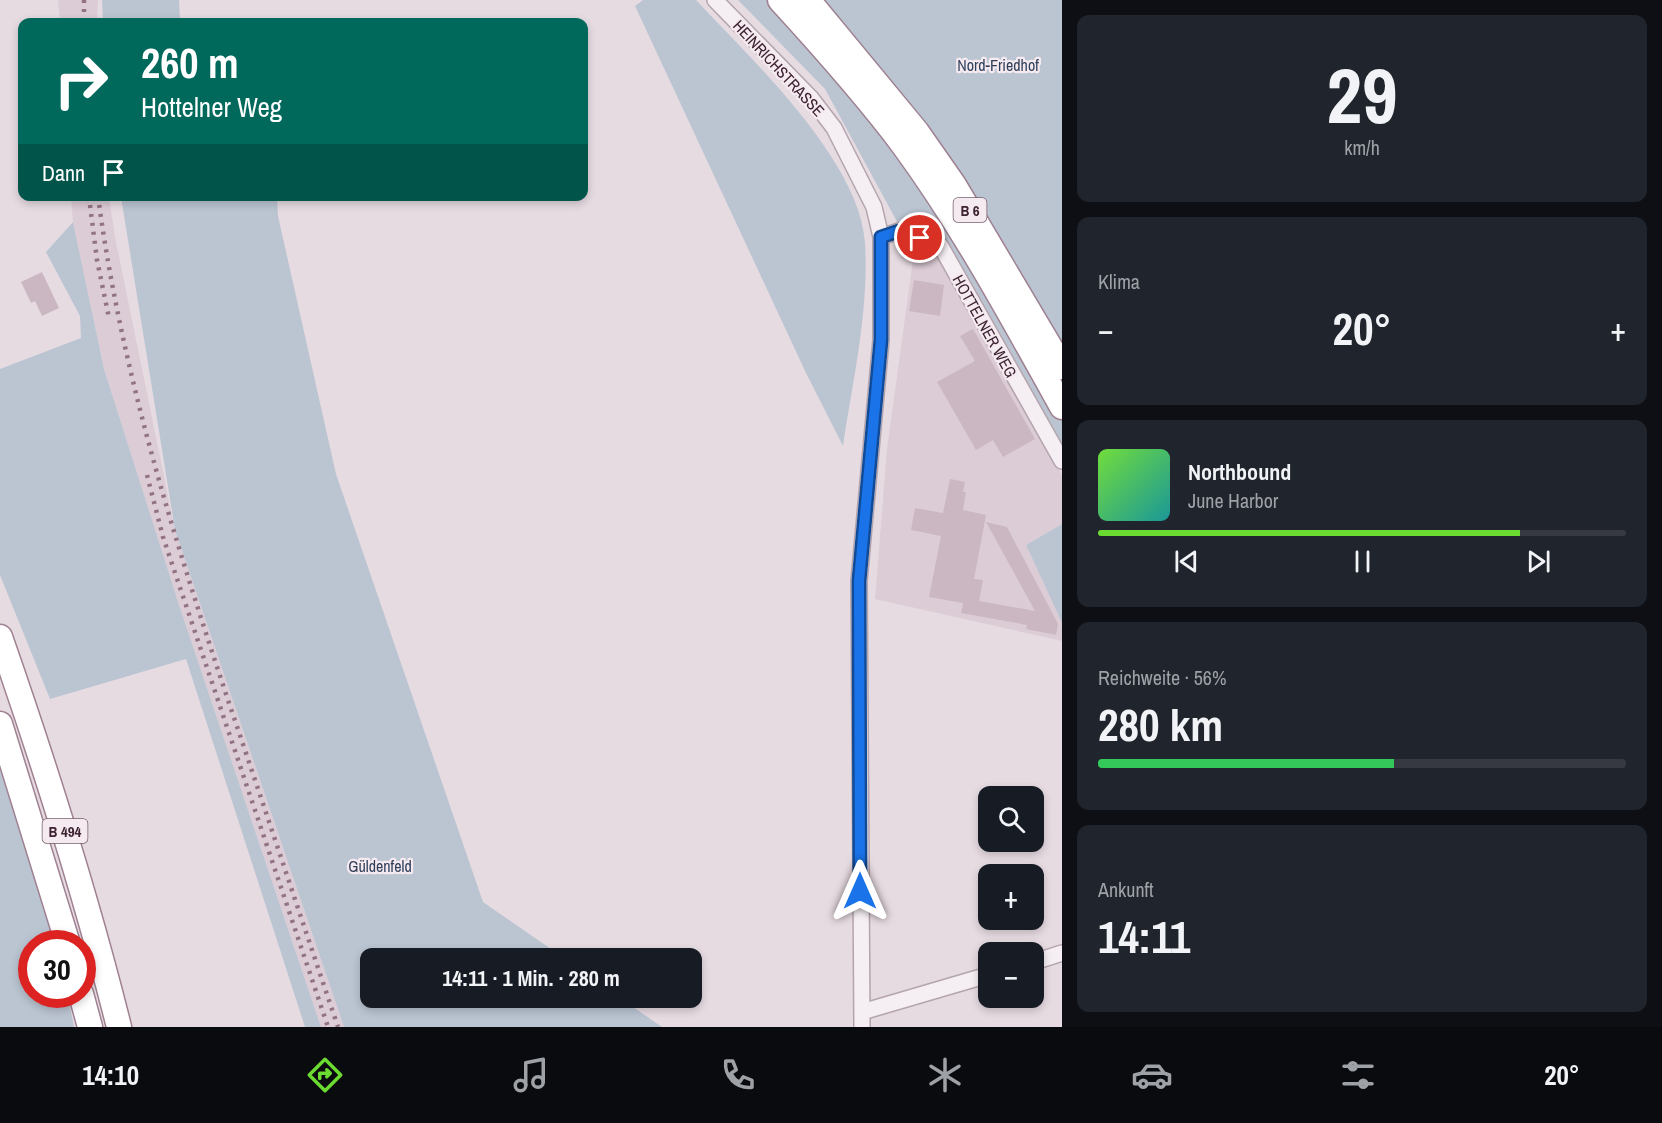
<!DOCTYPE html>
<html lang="de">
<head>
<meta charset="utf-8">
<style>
  body { margin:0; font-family:"Archivo Narrow",sans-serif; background:#20242c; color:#f1f3f6; height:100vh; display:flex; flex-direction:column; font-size:22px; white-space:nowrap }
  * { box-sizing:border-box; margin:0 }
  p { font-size:20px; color:#9ea1a6 }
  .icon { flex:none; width:33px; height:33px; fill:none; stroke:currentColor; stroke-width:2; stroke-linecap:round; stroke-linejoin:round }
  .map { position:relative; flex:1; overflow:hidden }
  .sheet { display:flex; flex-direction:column; gap:15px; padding:15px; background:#0d0f14; width:600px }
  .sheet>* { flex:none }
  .banner { position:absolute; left:18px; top:18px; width:570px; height:183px; border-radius:12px; box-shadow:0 3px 9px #0003; background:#00695c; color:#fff; overflow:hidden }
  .controls { position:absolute; left:978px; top:786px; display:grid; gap:12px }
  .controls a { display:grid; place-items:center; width:66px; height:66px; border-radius:12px; background:#171b24; box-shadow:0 3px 9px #0003; font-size:30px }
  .speed { position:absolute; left:18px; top:930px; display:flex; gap:12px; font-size:30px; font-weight:700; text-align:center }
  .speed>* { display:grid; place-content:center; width:78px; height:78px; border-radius:50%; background:#171b24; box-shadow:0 3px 9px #0003; line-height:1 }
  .speed .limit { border:9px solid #d22; background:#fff; color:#111 }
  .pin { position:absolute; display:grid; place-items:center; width:51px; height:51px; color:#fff; margin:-26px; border:3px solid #fff; border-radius:50%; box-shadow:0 2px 6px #0007 }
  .me { position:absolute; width:66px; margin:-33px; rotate:0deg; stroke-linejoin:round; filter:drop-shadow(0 0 4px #0008) }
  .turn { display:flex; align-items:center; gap:21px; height:126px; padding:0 24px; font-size:27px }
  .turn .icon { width:78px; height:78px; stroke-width:2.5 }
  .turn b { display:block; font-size:42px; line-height:51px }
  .then { display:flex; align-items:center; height:57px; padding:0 24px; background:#0003; gap:12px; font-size:22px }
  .big { font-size:45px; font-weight:700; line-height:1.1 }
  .sheet .tile { flex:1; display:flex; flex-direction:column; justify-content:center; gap:9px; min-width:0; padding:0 21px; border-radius:12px; background:#20242c }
  .sheet .dial { align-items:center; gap:0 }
  .dial b { font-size:78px; line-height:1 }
  .song { display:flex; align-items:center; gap:18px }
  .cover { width:72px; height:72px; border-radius:9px; background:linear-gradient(135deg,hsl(100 70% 55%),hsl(180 70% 35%)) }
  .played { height:6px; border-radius:3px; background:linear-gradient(90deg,#6bda31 80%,#363941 80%) }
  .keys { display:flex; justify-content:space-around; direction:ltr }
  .heat { display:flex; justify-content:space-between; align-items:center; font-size:33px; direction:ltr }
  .charge { height:9px; border-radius:4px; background:linear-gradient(90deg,#34c759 56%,#363941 0) }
  .trip { position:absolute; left:360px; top:948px; width:342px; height:60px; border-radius:12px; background:#171b24; box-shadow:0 3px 9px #0003; font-weight:700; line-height:60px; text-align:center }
  .tab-bar { display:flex; height:96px; justify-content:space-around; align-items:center; background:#090b0e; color:#9ea1a6 }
  .tab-bar .icon { width:42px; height:42px }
  .tab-bar .on { color:#6bda31 }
  .tab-bar b { font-size:27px; color:#f1f3f6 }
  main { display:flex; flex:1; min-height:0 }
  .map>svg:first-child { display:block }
  .built { fill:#dcccd5 }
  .green { fill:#bbc5d2 }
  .building { fill:#cab7c2 }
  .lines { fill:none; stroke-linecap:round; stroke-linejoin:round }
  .minor-casing { stroke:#b4a4ad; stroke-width:18 }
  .trunk-casing { stroke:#9f8192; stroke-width:27 }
  .minor { stroke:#f5eef2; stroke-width:15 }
  .trunk { stroke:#fff; stroke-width:24 }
  .rail { stroke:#927384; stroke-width:4.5; stroke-dasharray:3 6; stroke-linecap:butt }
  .route-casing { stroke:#114b97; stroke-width:15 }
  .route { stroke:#1a73e8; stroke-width:10 }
  .labels { text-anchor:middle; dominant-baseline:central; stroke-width:4.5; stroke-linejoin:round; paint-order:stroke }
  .shield { fill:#f5eaf0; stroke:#755f6b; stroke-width:1.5 }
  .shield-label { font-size:15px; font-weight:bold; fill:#3e2432 }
  .park-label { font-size:16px; fill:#30405b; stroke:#f5eaf0 }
  .street-label { font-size:16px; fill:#3e2432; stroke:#f5eaf0 }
</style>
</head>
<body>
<main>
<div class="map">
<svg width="1062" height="1027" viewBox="0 0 1062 1027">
  <rect width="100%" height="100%" fill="#e7dbe2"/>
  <path class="built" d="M 58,0 L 98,0 L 97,22 L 60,22 Z
    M 71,197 L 109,197 L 115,237 L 175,530 L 344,1027 L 321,1027 L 180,608 L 104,369 L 73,222 Z
    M 915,245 L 932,250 L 946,269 L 1062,475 L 1062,524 L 1026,545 L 1062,623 L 1062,641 L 875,599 L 887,449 Z"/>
  <path class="green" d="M 102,0 L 179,0 L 180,22 L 103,22 Z
    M 643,0 L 696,0 C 750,58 860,160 865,243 C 869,311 853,379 843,446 L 806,373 L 635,6 Z
    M 738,0 L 1062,0 L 1062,454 L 942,242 L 901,229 L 825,89 Z
    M 121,197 L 277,197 L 278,216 L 336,474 L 483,902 L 564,958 L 370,958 L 370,998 L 620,998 L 662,1027 L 344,1027 L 175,530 Z
    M 73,222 L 104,369 L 180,608 L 321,1027 L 305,1027 L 186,659 L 50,699 L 0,575 L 0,369 L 81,338 L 80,316 L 46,252 Z
    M 1062,524 L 1062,623 L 1026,545 Z
    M 0,760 L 55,943 L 32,944 L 32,994 L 68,995 L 74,1027 L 0,1027 Z"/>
  <path class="building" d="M 42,272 L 59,308 L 42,316 L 35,301 L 31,303 L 21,282 Z
    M 914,280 L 944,285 L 940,316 L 909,311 Z
    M 973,329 L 1035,439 L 1003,457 L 993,440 L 976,450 L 937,382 L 975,361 L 960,336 Z
    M 950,479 L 965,482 L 963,492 L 966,492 L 963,510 L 986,515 L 974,579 L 983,580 L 979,601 L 1035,611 L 986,522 L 1007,527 L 1058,624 L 1056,635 L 1026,629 L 1027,625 L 961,613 L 963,603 L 929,597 L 941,536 L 911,530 L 915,508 L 943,513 Z"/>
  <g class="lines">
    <g class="minor-casing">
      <path id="minor" d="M 715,0 L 811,98 L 834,128 L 874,207 L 881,237 L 881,340 L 859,581 L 862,1027
        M 881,237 L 899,231 L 940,245 L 1062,461
        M 1034,962 L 1062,953
        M 862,1012 L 988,975"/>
    </g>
    <g class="trunk-casing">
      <path id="trunk" d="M 780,0 C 823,47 866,95 904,146 C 964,228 1013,319 1062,407
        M 808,0 L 917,132 L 954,185 L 1062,367
        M 0,637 C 45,766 86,895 119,1027
        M 0,724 L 68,944
        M 81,994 L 90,1027"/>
    </g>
    <use href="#minor" class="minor"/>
    <use href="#trunk" class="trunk"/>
    <path class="rail" d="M 84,0 L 84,22
      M 98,196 C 121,370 173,535 228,700 C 265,809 301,918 338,1027
      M 90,205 L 97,260 L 109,318
      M 147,475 L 163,537 L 328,1027"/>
  </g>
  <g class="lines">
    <g class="route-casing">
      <path id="route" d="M 860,891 L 859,581 L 881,340 L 881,237 L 899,231 L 920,238"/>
    </g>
    <use href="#route" class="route"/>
  </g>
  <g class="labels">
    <g class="shield">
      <rect x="953.5" y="198" width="33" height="24" rx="4.5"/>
      <rect x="42.5" y="819" width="45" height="24" rx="4.5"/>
    </g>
    <g class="shield-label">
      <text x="970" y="210">B 6</text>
      <text x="65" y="831">B 494</text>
    </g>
    <g class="park-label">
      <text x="998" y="65">Nord-Friedhof</text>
      <text x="380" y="866">Güldenfeld</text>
    </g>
    <g class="street-label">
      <text transform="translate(779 68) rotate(47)">HEINRICHSTRASSE</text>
      <text transform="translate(985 326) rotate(61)">HOTTELNER WEG</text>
    </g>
  </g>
</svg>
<div class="controls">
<a><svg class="icon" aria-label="search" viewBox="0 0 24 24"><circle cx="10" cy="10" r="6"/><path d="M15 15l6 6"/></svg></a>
<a>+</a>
<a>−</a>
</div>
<div class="speed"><div class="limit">30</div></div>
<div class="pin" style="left:920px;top:238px;background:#d93025"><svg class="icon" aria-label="arrive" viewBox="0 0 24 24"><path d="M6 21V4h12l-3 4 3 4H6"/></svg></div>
<svg class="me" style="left:860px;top:891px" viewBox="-20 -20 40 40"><path d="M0-17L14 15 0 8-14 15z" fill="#1a73e8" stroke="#fff" stroke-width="4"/></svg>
<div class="trip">14:11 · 1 Min. · 280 m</div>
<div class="banner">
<div class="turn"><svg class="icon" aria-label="right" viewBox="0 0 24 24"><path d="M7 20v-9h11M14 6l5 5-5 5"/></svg><div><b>260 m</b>Hottelner Weg</div></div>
<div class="then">Dann<svg class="icon" aria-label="arrive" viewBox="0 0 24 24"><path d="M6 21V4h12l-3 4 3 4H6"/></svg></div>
</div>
</div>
<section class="sheet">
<div class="tile dial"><b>29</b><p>km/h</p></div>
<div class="tile"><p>Klima</p>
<div class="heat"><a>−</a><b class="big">20°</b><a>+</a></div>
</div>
<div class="tile">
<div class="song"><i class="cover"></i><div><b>Northbound</b><p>June Harbor</p></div></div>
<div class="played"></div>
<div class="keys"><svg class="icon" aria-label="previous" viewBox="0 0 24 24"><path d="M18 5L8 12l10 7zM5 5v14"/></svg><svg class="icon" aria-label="pause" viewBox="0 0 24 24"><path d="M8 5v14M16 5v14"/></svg><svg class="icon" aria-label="next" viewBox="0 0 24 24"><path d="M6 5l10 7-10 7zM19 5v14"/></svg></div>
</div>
<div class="tile"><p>Reichweite · 56%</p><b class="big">280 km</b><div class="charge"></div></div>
<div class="tile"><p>Ankunft</p><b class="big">14:11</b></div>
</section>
</main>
<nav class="tab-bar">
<b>14:10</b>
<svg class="icon on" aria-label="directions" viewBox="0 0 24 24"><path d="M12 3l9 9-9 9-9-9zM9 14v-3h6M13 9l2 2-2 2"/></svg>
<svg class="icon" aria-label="music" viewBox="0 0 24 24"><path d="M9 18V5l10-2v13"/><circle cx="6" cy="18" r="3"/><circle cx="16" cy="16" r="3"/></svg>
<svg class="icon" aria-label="phone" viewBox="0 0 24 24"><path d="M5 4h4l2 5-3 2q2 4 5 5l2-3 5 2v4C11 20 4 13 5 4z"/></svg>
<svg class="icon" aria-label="climate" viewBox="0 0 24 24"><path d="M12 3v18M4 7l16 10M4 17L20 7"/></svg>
<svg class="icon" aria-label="car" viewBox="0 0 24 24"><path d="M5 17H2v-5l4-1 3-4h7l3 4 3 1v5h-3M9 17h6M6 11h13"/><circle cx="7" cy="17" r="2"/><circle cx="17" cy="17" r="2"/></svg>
<svg class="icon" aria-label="filters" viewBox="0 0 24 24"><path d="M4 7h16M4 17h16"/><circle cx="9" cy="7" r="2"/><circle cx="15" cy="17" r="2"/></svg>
<b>20°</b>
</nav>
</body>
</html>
